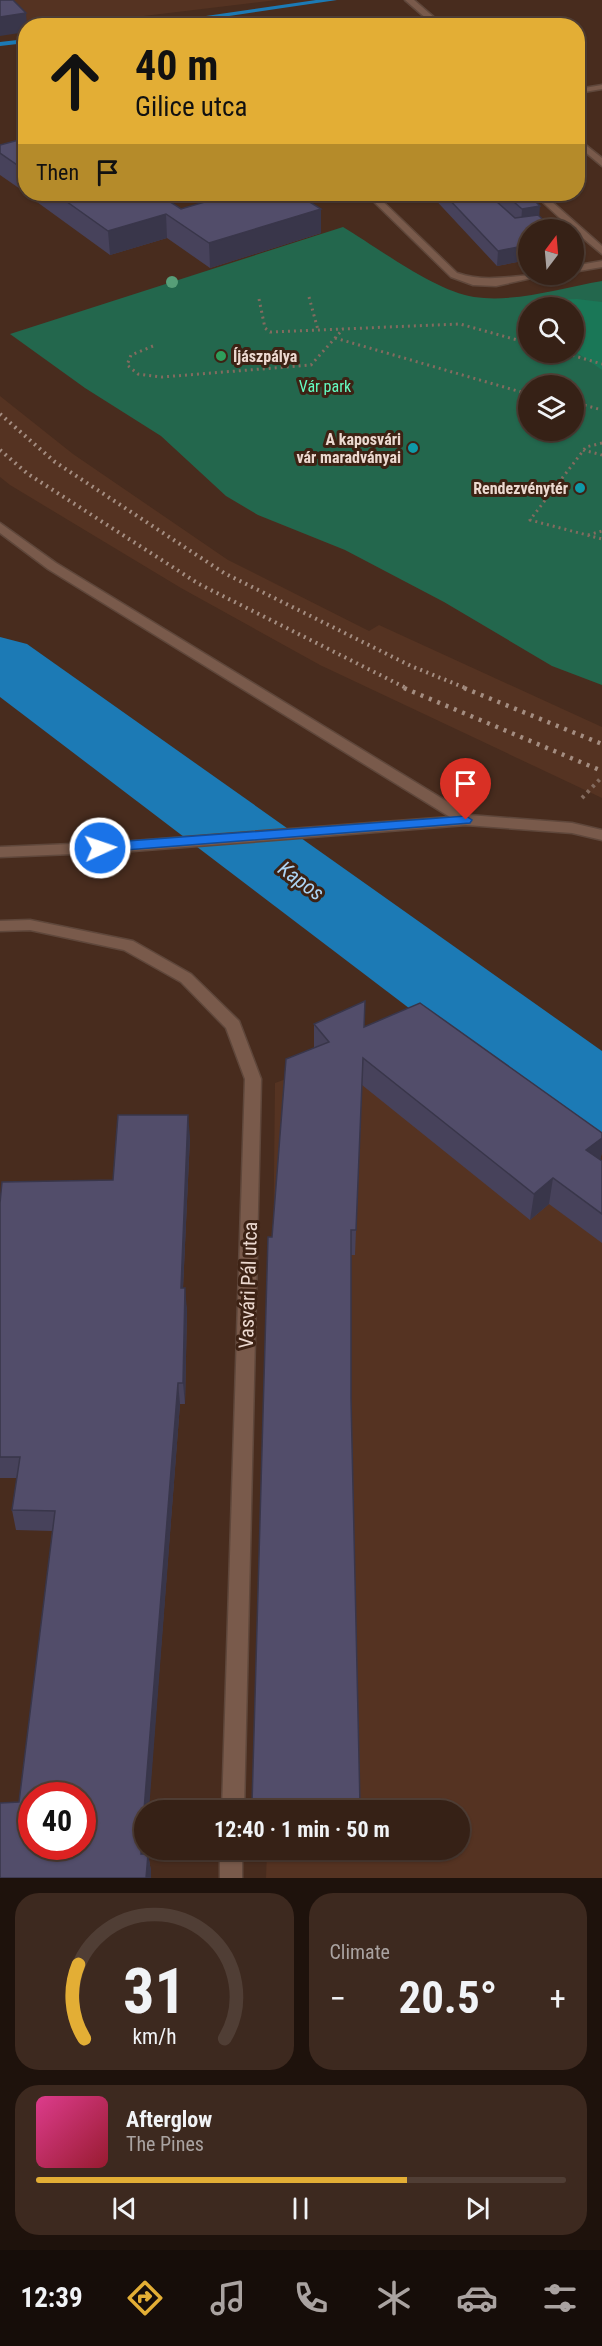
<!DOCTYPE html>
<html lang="en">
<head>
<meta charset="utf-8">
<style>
  body { margin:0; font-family:"Roboto Condensed",sans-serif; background:#3d291f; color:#f1f3f6; height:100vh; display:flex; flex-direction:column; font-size:22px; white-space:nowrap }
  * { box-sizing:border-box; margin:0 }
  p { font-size:20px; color:#aaa3a1 }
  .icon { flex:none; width:33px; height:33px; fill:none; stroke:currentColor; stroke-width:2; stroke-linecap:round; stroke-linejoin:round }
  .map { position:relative; height:1878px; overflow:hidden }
  .panel { display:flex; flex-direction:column; gap:15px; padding:15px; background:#1e120c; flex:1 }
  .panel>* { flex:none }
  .hud { position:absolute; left:18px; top:18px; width:567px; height:183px; border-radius:24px; box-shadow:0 2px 4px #0004,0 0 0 2px #503e35; background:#e3ae35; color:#111; overflow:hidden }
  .needle { width:39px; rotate:16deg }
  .controls { position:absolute; left:518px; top:219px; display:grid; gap:12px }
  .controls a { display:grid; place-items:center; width:66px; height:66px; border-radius:50%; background:#362116; box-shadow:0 2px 4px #0004,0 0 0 2px #503e35; font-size:30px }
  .speed { position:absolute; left:18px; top:1782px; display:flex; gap:12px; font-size:30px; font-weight:700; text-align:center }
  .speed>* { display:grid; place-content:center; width:78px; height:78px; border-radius:50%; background:#362116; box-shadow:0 2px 4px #0004,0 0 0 2px #503e35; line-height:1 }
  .speed .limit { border:9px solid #d22; background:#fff; color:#111 }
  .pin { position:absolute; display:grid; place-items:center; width:51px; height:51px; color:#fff; margin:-62px -26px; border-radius:50% 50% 50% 0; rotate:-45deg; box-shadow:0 0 6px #0007 }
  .pin .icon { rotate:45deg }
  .me { position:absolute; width:66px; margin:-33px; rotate:87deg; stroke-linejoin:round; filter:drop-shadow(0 0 4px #0008) }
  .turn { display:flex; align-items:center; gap:21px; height:126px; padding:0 18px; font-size:27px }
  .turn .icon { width:78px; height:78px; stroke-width:2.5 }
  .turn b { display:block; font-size:42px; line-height:51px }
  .then { display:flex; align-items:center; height:57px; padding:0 18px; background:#0003; gap:12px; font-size:22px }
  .big { font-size:45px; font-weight:700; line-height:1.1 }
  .panel .tile { flex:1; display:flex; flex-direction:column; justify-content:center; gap:9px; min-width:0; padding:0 21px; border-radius:24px; background:#3d291f }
  .panel .dial { align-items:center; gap:0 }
  .dial svg { height:156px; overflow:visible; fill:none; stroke:#503e35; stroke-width:7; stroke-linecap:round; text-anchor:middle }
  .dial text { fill:#f1f3f6; stroke:none }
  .song { display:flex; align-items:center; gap:18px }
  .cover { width:72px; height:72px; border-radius:9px; background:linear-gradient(135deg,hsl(330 70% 55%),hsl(350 70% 35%)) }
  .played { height:6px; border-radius:3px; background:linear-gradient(90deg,#e3ae35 70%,#503e35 70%) }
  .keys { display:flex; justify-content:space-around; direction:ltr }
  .heat { display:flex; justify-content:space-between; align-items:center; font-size:33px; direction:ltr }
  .panel .tiles { flex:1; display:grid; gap:15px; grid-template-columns:1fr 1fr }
  .tile:last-child { grid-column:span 2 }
  .trip { position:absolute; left:134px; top:1800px; width:336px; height:60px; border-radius:30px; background:#362116; box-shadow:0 2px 4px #0004,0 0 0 2px #503e35; font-weight:700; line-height:60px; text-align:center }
  .tab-bar { display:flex; height:96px; justify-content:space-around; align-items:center; background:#160d09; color:#aaa3a1 }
  .tab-bar .icon { width:42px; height:42px }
  .tab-bar .selected { color:#e3ae35 }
  .tab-bar b { font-size:27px; color:#f1f3f6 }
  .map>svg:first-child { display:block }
  .built { fill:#532 }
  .green { fill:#23674d; fill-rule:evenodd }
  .forest { fill:#1a7757 }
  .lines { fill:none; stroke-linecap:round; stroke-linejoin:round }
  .stream { fill:#1c7ab5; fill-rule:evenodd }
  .river { fill:#1c7ab5; fill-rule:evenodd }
  .minor-casing { stroke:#5f473b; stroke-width:3 }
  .path-far1 { stroke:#836b5f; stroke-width:3; stroke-dasharray:2 4; stroke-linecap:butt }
  .path { stroke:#836b5f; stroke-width:4; stroke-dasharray:3 4.5; stroke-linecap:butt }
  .minor { fill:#795a4b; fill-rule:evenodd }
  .rail-far1 { stroke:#a48d81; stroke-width:4; stroke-dasharray:2 4.5; stroke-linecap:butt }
  .rail { stroke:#a48d81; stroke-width:4.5; stroke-dasharray:3 6; stroke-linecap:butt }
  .tree { fill:#579e78 }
  .wall { fill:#47425b }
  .shaded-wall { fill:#39364a }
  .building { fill:#524d6a; stroke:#39364a; stroke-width:1.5; fill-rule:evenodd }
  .route { fill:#1a73e8; stroke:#114b97; stroke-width:1.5 }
  .leisure-dot { fill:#2e9e5b; stroke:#3d2214; stroke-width:2 }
  .culture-dot { fill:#0f9aa8; stroke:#3d2214; stroke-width:2 }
  .labels { text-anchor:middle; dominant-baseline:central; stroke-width:6; stroke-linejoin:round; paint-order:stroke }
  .far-poi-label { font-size:16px; font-weight:bold; fill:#ecd9d0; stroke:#3d2214; text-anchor:end }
  .far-park-label { font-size:16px; fill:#64fcc2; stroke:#3d2214 }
  .street-label { font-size:20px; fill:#ecd9d0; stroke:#3d2214 }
  .water-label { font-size:21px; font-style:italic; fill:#acd3f3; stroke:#3d2214 }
</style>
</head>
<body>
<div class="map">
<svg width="602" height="1878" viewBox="0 0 602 1878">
  <rect width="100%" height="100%" fill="#482c1e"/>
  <path class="built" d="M 0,0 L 277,0 L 69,25 L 26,26 Z
    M 0,396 L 73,454 L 228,560 L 369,631 L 379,625 L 602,727 L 602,798 L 320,665 L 181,588 L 10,485 L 0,477 Z
    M 402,1037 L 602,1190 L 602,1878 L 266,1878 L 267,1850 L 459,1850 L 459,1810 L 267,1810 L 275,1083 Z"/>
  <path class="green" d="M 343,227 C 378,248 435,291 474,297 C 515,303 561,288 602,281 L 602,685 L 552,666 L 444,602 L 345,550 L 258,515 L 226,496 L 161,436 L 85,388 L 10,334 ZM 528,308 L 573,308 L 573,352 L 528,352 ZM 528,386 L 573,386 L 573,430 L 528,430 Z"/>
  <path class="forest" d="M 577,299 L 602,302 L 602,370 L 573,350 L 573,308 L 531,307 L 546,300 Z"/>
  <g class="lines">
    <path class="stream" d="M 316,0 L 337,0 L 162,26 L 137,26 Z
      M 26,39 L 26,43 L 0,46 L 0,42 Z"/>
    <path class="river" d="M 0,637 L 27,644 L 602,1051 L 602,1140 L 568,1129 L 0,697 Z"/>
    <g class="minor-casing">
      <path id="minor" d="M 405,0 L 414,0 L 444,26 L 435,26 Z
        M 602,85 L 602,89 L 578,93 L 578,89 Z
        M 578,139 L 602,158 L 602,166 L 578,146 Z
        M 366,194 L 375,194 L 457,273 C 489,284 517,274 550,274 L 496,286 L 473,285 L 451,277 Z
        M 534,194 L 543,194 L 602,246 L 602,254 L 566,224 L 525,229 L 525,225 L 561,219 Z
        M 602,261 L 602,267 L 573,272 L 573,266 Z
        M 0,523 L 56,563 L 469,815 L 572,823 L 602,830 L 602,840 L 572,833 L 466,825 L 120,852 L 0,857 L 0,847 L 120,842 L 450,817 L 48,569 L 0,533 Z
        M 30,920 L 133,941 L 191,974 L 239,1021 L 261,1079 L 244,1810 L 222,1810 L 245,1079 L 226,1028 L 181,982 L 124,950 L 30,930 L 0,931 L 0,921 Z
        M 220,1850 L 242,1850 L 242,1878 L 220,1878 Z"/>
    </g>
    <path class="path-far1" d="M 309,297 L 318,330
      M 259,299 L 265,328 L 270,332 L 460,324 L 528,343
      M 335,338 L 528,394
      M 153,346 L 131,355 L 127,365 L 138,374 L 162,377 L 311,365 L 343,329
      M 561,352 L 602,364
      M 573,402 L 602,410
      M 602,443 L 586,447 L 530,520 L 602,539
      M 583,450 L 602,455
      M 588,535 L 602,531"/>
    <path class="path" d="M 582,798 L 602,777"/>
    <use href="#minor" class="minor"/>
    <path class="rail-far1" d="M 0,414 L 55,462 L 224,573 L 411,666 L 468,689
      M 0,450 L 28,474 L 199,584 L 408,689"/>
    <path class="rail" d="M 404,688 L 602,771
      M 464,688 L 602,744"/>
  </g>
  <circle class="tree" cx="172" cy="282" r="6"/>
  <path class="wall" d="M 26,138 L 26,193 L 0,175 L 0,145 Z
    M 26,194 L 158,194 L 181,209 L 321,233 L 210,268 L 167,238 L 110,255 Z
    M 430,194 L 528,194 L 528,260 L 497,266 Z
    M 314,1024 L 364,1027 L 602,1152 L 600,1160 L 602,1161 L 602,1243 L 549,1204 L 530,1220 L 362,1085 L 355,1255 L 351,1255 L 351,1399 L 360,1810 L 252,1810 L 272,1237 L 314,1048 Z
    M 190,1137 L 183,1288 L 187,1310 L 185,1404 L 180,1404 L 145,1854 L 148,1854 L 151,1871 L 151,1878 L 0,1878 L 19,1802 L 53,1531 L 16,1530 L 12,1510 L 17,1478 L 0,1478 L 0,1203 L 113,1180 Z"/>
  <path class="shaded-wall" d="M 26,13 L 27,26 L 26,26 L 26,32 L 0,36 L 0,17 Z
    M 540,206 L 539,220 L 521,224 L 522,209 Z
    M 321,209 L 321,233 L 210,268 L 209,243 Z
    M 166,214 L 167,238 L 110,255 L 108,231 Z
    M 528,245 L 528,260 L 497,266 L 498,251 Z
    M 188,1115 L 190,1137 L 182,1310 L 181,1288 Z
    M 602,1138 L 602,1152 L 600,1162 L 586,1150 Z
    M 553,1178 L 549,1204 L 530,1220 L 534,1194 Z
    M 185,1288 L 187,1310 L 185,1404 L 183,1383 Z
    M 178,1383 L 180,1404 L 149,1810 L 144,1810 Z
    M 144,1816 L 144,1850 L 146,1850 L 144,1871 L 141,1854 Z
    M 148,1854 L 151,1871 L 151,1878 L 146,1878 Z"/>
  <path class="building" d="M 0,0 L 13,0 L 26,13 L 0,17 Z
    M 26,138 L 26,171 L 0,153 L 0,145 Z
    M 56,194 L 158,194 L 181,209 L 232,194 L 297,194 L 321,209 L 209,243 L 166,214 L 108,231 Z
    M 444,194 L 488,194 L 515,218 L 538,215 L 554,230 L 528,230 L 528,245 L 498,251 Z
    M 505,194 L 528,194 L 540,206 L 522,209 Z
    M 365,1001 L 364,1027 L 420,1003 L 602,1133 L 602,1138 L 586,1150 L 602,1161 L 602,1214 L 553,1178 L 534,1194 L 363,1058 L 356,1230 L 351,1230 L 351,1399 L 360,1805 L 252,1804 L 268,1237 L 272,1237 L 286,1059 L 329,1042 L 314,1024 Z
    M 118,1115 L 188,1115 L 181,1288 L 185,1288 L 183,1383 L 178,1383 L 144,1810 L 141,1854 L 148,1854 L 146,1878 L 0,1878 L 0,1803 L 19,1802 L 55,1511 L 12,1510 L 20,1457 L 0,1457 L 0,1203 L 2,1182 L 113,1180 ZM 32,1796 L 82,1796 L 82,1846 L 32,1846 Z"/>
  <path class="route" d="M 466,816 L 472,820 L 470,823 L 100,852 L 94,848 L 100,843 Z"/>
  <circle class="leisure-dot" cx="221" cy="356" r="6"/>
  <g class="culture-dot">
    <circle cx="413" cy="448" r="6"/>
    <circle cx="580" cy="488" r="6"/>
  </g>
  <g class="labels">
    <g class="far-poi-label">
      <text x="233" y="356" text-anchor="start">Íjászpálya</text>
      <text x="401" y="439">A kaposvári<tspan x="401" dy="18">vár maradványai</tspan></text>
      <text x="568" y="488">Rendezvénytér</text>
    </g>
    <g class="far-park-label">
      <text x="325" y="386">Vár park</text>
    </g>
    <g class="street-label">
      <text transform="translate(248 1285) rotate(-88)">Vasvári Pál utca</text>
    </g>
    <g class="water-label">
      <text transform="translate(301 881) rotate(36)">Kapos</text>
    </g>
  </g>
</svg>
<div class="controls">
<a><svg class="needle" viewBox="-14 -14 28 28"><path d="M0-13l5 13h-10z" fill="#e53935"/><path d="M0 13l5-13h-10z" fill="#aaa3a1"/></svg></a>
<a><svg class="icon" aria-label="search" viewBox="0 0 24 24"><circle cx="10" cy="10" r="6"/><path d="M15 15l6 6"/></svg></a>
<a><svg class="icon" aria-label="layers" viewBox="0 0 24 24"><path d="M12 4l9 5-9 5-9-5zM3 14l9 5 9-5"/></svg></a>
</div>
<div class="speed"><div class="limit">40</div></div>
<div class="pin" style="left:466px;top:820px;background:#d93025"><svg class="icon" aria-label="arrive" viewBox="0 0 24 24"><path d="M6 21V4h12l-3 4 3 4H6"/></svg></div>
<svg class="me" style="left:100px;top:848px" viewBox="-20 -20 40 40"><circle r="17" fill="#1a73e8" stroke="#fff" stroke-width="3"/><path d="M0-11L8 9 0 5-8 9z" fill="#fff"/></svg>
<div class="trip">12:40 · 1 min · 50 m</div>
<div class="hud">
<div class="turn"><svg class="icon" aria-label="ahead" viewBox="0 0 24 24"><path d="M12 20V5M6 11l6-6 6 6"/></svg><div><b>40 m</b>Gilice utca</div></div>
<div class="then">Then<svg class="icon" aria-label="arrive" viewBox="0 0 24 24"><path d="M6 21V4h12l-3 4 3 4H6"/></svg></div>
</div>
</div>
<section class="panel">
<div class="tiles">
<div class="tile dial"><svg viewBox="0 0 100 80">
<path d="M14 69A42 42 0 1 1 86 69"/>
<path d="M14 69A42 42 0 0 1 11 31" stroke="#e3ae35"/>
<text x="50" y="56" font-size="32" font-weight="700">31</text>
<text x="50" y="72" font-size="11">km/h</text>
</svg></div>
<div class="tile"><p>Climate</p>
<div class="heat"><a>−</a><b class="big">20.5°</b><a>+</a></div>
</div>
<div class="tile">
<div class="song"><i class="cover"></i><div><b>Afterglow</b><p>The Pines</p></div></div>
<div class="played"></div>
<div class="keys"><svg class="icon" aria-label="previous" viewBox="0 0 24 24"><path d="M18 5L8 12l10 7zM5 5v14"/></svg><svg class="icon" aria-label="pause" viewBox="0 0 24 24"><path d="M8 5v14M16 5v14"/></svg><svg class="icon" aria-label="next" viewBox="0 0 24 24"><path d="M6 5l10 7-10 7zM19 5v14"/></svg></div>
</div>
</div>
</section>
<nav class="tab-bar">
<b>12:39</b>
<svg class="icon selected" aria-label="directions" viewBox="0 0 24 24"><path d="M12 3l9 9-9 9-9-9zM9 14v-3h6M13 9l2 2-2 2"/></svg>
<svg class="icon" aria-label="music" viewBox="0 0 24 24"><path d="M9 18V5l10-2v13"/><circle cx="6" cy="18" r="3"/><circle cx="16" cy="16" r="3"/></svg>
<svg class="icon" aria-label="phone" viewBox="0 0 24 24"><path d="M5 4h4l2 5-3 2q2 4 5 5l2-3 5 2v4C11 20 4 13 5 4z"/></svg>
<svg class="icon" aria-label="climate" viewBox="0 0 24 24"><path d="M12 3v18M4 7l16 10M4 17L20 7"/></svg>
<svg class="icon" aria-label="car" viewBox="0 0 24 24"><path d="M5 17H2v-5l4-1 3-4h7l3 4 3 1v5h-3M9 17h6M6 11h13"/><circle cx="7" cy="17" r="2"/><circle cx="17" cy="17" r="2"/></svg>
<svg class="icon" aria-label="filters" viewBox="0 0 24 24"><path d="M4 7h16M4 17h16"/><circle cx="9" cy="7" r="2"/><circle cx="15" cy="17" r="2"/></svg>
</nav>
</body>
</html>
